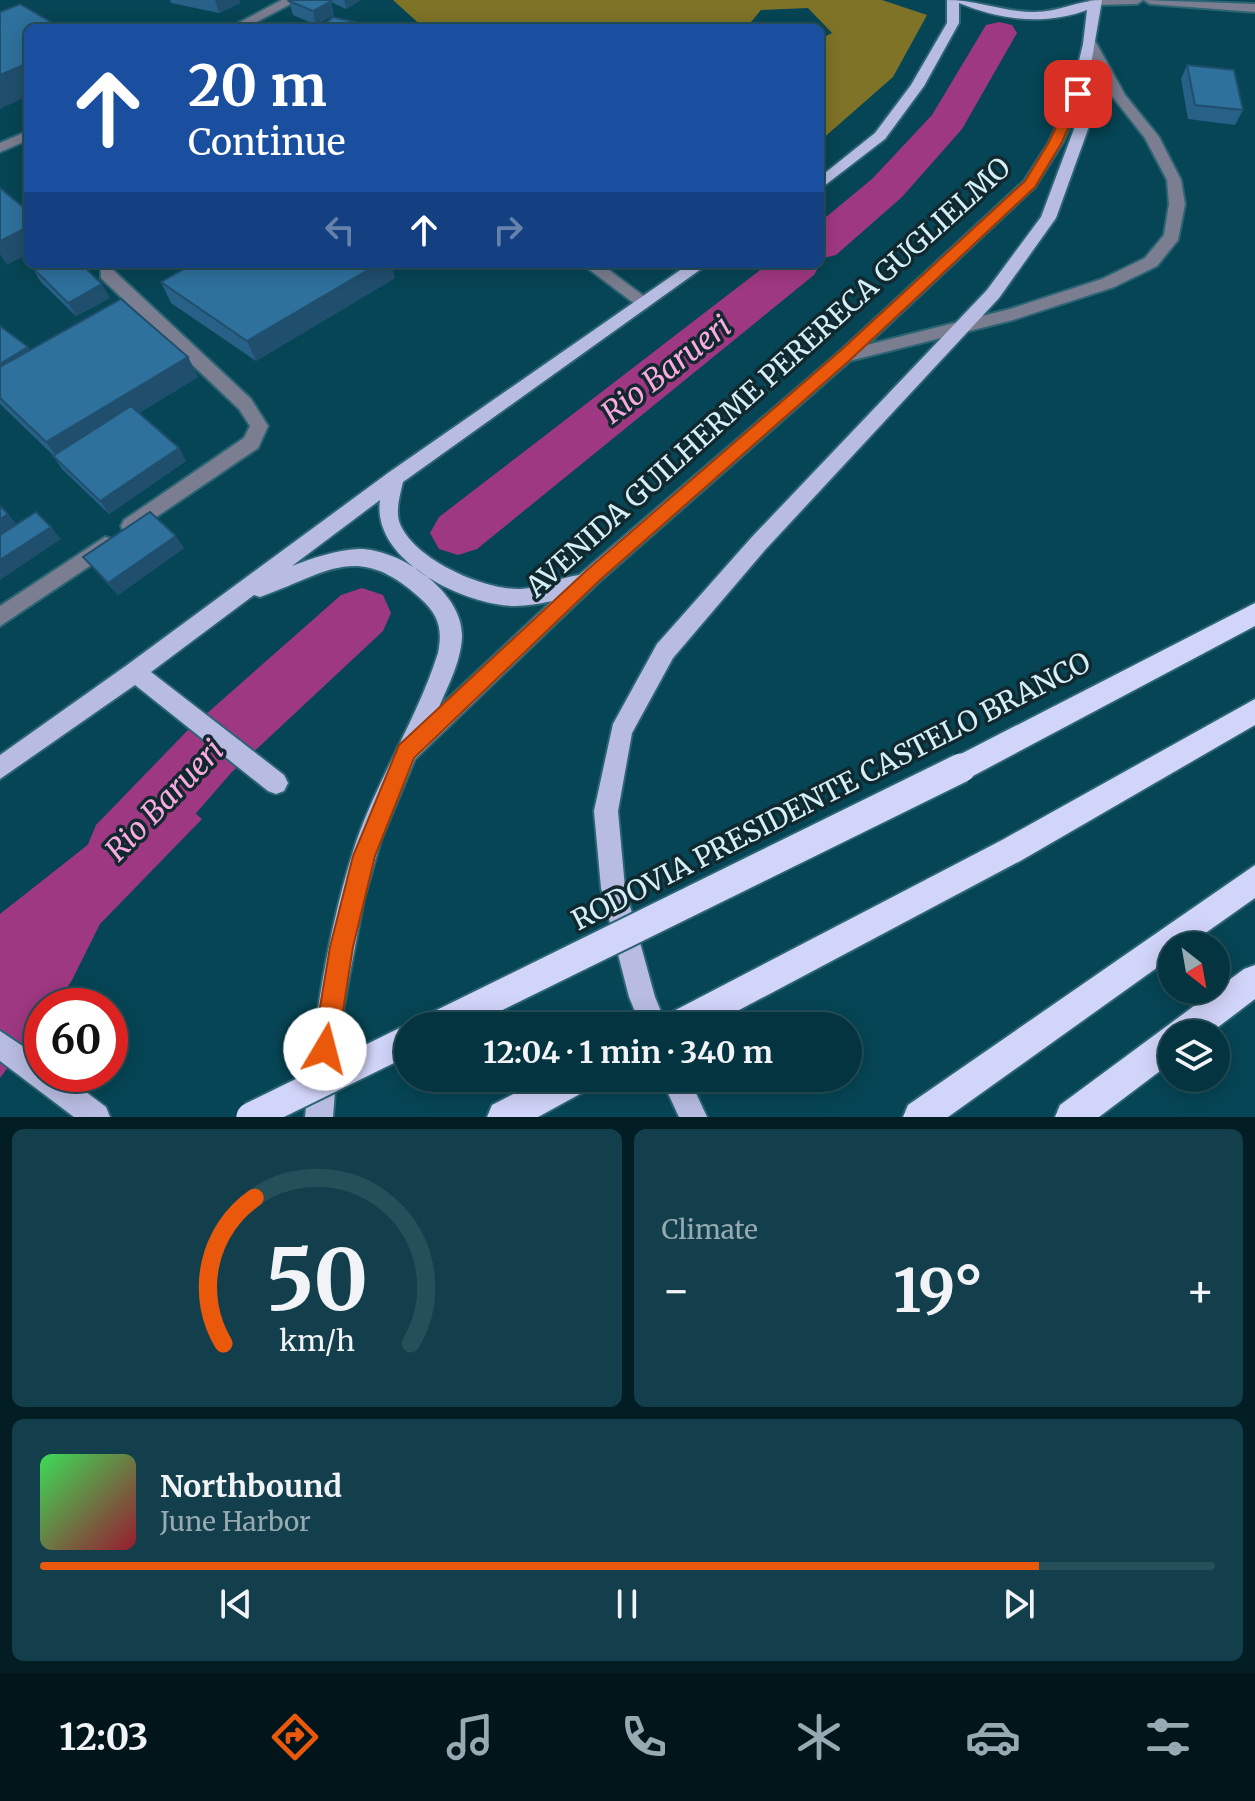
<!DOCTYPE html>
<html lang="en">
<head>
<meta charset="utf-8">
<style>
  body { margin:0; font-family:Merriweather,serif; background:#123f4b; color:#f1f3f6; height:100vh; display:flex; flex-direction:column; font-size:30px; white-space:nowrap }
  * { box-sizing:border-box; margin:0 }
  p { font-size:26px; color:#97aab1 }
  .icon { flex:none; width:44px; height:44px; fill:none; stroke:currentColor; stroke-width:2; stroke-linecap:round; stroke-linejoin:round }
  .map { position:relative; height:1117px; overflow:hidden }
  .drawer { display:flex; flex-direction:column; gap:12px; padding:12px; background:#021d23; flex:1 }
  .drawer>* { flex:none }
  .hud { position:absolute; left:24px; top:24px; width:800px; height:244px; border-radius:12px; box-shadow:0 4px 20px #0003,0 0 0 2px #254f59; background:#1a4fa0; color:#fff; overflow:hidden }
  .needle { width:52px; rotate:149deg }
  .controls { position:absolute; left:1158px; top:932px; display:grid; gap:16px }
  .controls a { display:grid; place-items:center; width:72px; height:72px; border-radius:50%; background:#043440; box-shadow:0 4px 20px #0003,0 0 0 2px #254f59; font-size:40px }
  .speed { position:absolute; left:24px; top:988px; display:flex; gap:16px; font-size:40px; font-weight:700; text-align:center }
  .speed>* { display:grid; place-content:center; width:104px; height:104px; border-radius:50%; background:#043440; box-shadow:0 4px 20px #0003,0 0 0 2px #254f59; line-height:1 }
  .speed .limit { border:12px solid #d22; background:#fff; color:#111 }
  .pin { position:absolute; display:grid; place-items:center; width:68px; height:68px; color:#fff; margin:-34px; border-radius:16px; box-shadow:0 4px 12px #0006 }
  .me { position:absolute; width:88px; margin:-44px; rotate:8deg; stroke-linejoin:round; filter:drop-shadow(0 0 6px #0008) }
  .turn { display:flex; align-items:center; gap:28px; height:168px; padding:0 32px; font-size:36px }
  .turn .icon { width:104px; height:104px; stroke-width:2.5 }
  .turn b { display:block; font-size:56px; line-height:68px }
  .lanes { display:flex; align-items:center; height:76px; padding:0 32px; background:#0003; justify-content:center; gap:40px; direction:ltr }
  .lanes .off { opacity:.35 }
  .big { font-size:60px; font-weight:700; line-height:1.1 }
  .drawer .card { flex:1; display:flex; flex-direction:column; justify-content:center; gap:12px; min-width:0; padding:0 28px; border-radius:12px; background:#123f4b }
  .drawer .dial { align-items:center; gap:0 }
  .dial svg { height:208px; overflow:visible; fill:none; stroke:#254f59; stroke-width:7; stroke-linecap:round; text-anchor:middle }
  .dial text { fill:#f1f3f6; stroke:none }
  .song { display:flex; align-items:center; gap:24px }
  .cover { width:96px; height:96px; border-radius:12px; background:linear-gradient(135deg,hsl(130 70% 55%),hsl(350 70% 35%)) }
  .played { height:8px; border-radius:4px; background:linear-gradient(90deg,#ea580c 85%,#254f59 85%) }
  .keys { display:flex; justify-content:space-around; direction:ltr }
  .heat { display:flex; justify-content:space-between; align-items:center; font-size:44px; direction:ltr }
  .drawer .tiles { flex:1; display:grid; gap:12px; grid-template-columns:1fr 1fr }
  .card:last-child { grid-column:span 2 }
  .trip { position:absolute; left:394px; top:1012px; width:468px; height:80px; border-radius:40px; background:#043440; box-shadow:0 4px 20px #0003,0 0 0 2px #254f59; font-weight:700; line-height:80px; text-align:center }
  .menu { display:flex; height:128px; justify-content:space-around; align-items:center; background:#02151a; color:#97aab1 }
  .menu .icon { width:56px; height:56px }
  .menu .active { color:#ea580c }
  .menu b { font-size:36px; color:#f1f3f6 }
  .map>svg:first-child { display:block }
  .forest { fill:#7e7327 }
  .water { fill:#9f3882 }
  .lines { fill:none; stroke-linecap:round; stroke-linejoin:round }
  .river { fill:#9f3882; fill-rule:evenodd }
  .minor-casing { stroke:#2b6472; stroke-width:4 }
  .major-casing { stroke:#2b6472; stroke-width:4 }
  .highway-casing { stroke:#2b6472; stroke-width:4 }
  .minor { fill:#7b7d90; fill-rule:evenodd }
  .major { fill:#b8bce2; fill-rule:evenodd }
  .highway { fill:#d2d5fa; fill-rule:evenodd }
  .highway-bridge-casing { stroke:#2b6472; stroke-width:33; stroke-linecap:butt }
  .highway-bridge { stroke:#d2d5fa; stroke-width:29 }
  .wall { fill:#286187 }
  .shaded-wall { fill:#204f6e }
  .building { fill:#2e719d; stroke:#204f6e; stroke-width:2 }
  .route { fill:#ea580c; stroke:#983908; stroke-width:2 }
  .labels { text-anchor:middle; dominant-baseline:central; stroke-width:7; stroke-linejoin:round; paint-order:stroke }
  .street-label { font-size:28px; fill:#d3eff8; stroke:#11282f }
  .water-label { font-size:30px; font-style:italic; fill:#fbaadf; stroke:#11282f }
</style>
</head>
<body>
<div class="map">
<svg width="1255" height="1117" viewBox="0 0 1255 1117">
  <rect width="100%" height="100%" fill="#064555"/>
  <path class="forest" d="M 393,0 L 882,0 L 927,15 L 893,77 L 820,141 L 820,39 L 832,33 L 808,8 L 761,10 L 746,28 L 424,28 Z"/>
  <path class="water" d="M 151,776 L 202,819 L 100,924 L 71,982 L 54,1006 L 42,1006 L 42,1022 L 0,1078 L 0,914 L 99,836 Z"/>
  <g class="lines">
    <path class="river" d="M 999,22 L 1012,25 L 1017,33 L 962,129 L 902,197 L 836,255 L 820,259 L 820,222 L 872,179 L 932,115 L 986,25 Z
      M 820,263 L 820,264 L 814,275 L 477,549 L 458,555 L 439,549 L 430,533 L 439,517 L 768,264 Z
      M 362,588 L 383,595 L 391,613 L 383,631 L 231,773 L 144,873 L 120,882 L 96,873 L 86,849 L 96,825 L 187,731 L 341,595 Z"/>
    <g class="minor-casing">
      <path id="minor" d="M 282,0 L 298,0 L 245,28 L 229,28 Z
        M 1088,0 L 1143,0 L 1137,4 L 1094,5 Z
        M 1144,0 L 1255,4 L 1255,12 L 1150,4 Z
        M 1085,41 L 1095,41 L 1125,95 L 1159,137 L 1181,180 L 1185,204 L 1178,240 L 1157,266 L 1114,287 L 1013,320 L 845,362 L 839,360 L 836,356 L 839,352 L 1010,309 L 1102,279 L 1145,258 L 1164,235 L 1169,204 L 1167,180 L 1145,138 L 1112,96 L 1083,44 Z
        M 28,131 L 28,140 L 0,152 L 0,143 Z
        M 582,264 L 601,264 L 653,303 L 645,309 L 639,307 Z
        M 107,269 L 113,270 L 251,399 L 268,426 L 258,448 L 131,534 L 124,532 L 121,526 L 124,520 L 244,438 L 250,426 L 239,409 L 101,278 L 101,270 Z
        M 105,537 L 112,539 L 115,545 L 112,551 L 0,626 L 0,606 Z"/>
    </g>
    <g class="major-casing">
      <path id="major" d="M 947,0 C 978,0 1003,12 1034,12 C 1059,12 1079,0 1102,0 L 1088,82 L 1096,86 L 1091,121 L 1056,218 L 999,298 L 765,550 L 673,658 L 632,733 L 618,811 L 625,888 L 655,997 L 667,1026 L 641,1026 L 629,997 L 601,888 L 594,811 L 613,724 L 657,644 L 751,538 L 987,290 L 1041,217 L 1077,121 L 1079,107 L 1063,142 L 1035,187 L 851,360 L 600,581 L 415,759 L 381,840 L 364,899 L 340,1026 L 333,1117 L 305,1117 C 314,1024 327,931 356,842 C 379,776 417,719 438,653 C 443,628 438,614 420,598 C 357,541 328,573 260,597 L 254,595 L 151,672 L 284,775 L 288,783 L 284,791 L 276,794 L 268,791 L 135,685 L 0,779 L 0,755 L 127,665 L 388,473 L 689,264 L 708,264 L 403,482 C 400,495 395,511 400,524 C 415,560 484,590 520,589 C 541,588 560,577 579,575 L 839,352 L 1024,181 L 1049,142 L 1071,94 L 1083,44 L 1087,10 C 1044,26 1001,20 959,3 L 959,23 L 924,86 L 885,139 L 820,189 L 820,177 L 875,133 L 911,85 L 947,23 ZM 380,500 C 372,556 449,596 496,604 C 515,608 533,605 552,601 L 439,707 C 448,686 461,661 462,637 C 464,592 399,548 358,549 C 336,550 313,558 292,566 Z
        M 0,1031 L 42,1059 L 42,1074 L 62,1074 L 106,1107 L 110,1117 L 74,1117 L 0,1061 Z
        M 661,1078 L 689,1078 L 707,1117 L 679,1117 Z"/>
    </g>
    <g class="highway-casing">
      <path id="highway" d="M 1255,603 L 1255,626 L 971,777 L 961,781 L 951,777 L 947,768 L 951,759 Z
        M 1255,699 L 1255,725 L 1022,860 L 709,1026 L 661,1026 L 666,1015 L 1002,840 Z
        M 1255,865 L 1255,898 L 1187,946 L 1172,946 L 1172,957 L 948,1117 L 903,1117 L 908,1105 Z
        M 1255,965 L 1255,999 L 1209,1034 L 1172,1034 L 1172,1062 L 1099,1117 L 1055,1117 L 1060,1105 L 1244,969 Z
        M 545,1078 L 594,1078 L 589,1089 L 538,1117 L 487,1117 L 492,1105 Z"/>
    </g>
    <use href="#minor" class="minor"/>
    <use href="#major" class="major"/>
    <use href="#highway" class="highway"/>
    <g class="highway-bridge-casing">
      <path id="highway-bridge" d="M 437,1026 L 961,768
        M 251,1117 L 408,1040"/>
    </g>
    <use href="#highway-bridge" class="highway-bridge"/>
  </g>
  <path class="wall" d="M 170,0 L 239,0 L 240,3 L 219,13 L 171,3 Z
    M 292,0 L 361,0 L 346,9 L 331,2 L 334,15 L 316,25 L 293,15 L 289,1 Z
    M 325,24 L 373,28 L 326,28 Z
    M 1187,65 L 1243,110 L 1235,125 L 1188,119 L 1181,79 Z
    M 32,267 L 110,298 L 76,316 L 40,281 Z
    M 395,278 L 256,361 L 171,303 L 161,282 Z
    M 0,326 L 28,347 L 30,350 L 188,357 L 198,377 L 139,413 L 186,461 L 109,514 L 62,469 L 53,456 L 54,456 L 0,404 Z
    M 184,548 L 118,595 L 83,557 Z"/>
  <path class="shaded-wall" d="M 215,0 L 239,0 L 240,3 L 219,13 Z
    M 344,0 L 361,0 L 346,9 Z
    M 331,1 L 334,15 L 316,25 L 313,11 Z
    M 28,63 L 28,96 L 0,109 L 0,75 Z
    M 28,227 L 28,254 L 7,265 L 0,254 L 0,241 Z
    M 378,264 L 391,264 L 395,278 L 256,361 L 247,341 Z
    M 102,284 L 110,298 L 76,316 L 68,303 Z
    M 28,347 L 37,361 L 0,384 L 0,364 Z
    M 188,357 L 198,377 L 60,461 L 46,442 Z
    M 179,448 L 186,461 L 109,514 L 100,501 Z
    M 8,514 L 18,526 L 0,539 L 0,519 Z
    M 51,527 L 61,539 L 0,580 L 0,560 Z
    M 176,536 L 184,548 L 118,595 L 108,583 Z"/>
  <path class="building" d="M 292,0 L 328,0 L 331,1 L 313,11 L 289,1 Z
    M 20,4 L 61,28 L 28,28 L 28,63 L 0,75 L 0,12 Z
    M 333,17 L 372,26 L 371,28 L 341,28 L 325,24 Z
    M 396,24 L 412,28 L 391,28 Z
    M 1187,65 L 1234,70 L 1243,110 L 1195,105 Z
    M 0,188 L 28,211 L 28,227 L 0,241 Z
    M 38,264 L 81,264 L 102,284 L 68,303 L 32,267 Z
    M 193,264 L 378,264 L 247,341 L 161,282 Z
    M 121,299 L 188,357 L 46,442 L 0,398 L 0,367 Z
    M 0,326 L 28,347 L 0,364 Z
    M 131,406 L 179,448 L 100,501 L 53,456 Z
    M 0,506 L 8,514 L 0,519 Z
    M 36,512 L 51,527 L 0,560 L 0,535 Z
    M 150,512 L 176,536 L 108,583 L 83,557 Z"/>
  <path class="route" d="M 1073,92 L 1084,94 L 1062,142 L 1035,187 L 850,360 L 600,580 L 414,758 L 375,856 L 353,947 L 337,1049 L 333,1057 L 325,1061 L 316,1057 L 313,1049 L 330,947 L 353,856 L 399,745 L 587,570 L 839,352 L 1025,181 L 1049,142 Z"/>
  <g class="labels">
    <g class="street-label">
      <text transform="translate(768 377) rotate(-42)">AVENIDA GUILHERME PERERECA GUGLIELMO</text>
      <text transform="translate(831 791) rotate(-27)">RODOVIA PRESIDENTE CASTELO BRANCO</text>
    </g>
    <g class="water-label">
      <text transform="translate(666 369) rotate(-38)">Rio Barueri</text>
      <text transform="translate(164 800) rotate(-46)">Rio Barueri</text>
    </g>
  </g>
</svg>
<div class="controls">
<a><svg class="needle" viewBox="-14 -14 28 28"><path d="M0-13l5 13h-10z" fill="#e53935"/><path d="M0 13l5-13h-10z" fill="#97aab1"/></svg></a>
<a><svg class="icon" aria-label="layers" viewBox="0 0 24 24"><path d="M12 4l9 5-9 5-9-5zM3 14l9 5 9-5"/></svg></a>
</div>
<div class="speed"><div class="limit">60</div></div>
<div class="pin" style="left:1078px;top:94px;background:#d93025"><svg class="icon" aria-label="arrive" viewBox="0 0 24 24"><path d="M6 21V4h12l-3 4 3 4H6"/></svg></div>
<svg class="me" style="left:325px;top:1049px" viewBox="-20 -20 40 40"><circle r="19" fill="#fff"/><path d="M0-13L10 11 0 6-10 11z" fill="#ea580c"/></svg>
<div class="trip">12:04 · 1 min · 340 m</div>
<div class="hud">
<div class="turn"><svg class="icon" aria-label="ahead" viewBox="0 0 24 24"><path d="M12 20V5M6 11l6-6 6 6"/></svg><div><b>20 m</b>Continue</div></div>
<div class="lanes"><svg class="icon off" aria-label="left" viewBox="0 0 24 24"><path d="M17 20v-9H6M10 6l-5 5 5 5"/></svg><svg class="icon" aria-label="ahead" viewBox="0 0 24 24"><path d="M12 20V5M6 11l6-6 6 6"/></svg><svg class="icon off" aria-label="right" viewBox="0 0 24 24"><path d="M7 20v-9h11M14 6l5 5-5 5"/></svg></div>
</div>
</div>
<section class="drawer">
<div class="tiles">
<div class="card dial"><svg viewBox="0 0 100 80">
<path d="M14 69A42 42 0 1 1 86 69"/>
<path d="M14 69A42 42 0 0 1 26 13" stroke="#ea580c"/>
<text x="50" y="56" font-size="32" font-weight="700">50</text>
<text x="50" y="72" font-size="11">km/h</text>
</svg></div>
<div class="card"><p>Climate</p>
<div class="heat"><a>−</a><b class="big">19°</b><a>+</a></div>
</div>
<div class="card">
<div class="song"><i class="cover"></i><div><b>Northbound</b><p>June Harbor</p></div></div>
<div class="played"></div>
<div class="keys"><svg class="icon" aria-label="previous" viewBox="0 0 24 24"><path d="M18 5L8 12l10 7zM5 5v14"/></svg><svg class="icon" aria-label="pause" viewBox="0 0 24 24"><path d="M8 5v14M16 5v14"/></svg><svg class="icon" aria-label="next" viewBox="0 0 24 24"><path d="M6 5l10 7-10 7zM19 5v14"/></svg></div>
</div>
</div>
</section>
<nav class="menu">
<b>12:03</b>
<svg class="icon active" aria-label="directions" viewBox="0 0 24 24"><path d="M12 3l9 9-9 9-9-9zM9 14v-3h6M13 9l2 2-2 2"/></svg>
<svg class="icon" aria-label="music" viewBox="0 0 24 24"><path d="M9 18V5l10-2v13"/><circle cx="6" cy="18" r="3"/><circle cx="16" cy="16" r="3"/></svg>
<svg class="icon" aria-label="phone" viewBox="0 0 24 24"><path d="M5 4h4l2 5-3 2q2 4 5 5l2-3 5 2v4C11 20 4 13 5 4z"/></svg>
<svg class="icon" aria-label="climate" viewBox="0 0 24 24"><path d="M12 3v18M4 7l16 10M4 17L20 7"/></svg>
<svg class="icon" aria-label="car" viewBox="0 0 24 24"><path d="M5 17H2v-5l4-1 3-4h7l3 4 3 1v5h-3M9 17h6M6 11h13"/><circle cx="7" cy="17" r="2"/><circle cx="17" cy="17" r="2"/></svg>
<svg class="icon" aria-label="filters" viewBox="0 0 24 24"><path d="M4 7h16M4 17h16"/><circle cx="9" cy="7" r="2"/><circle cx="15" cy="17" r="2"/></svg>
</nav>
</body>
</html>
